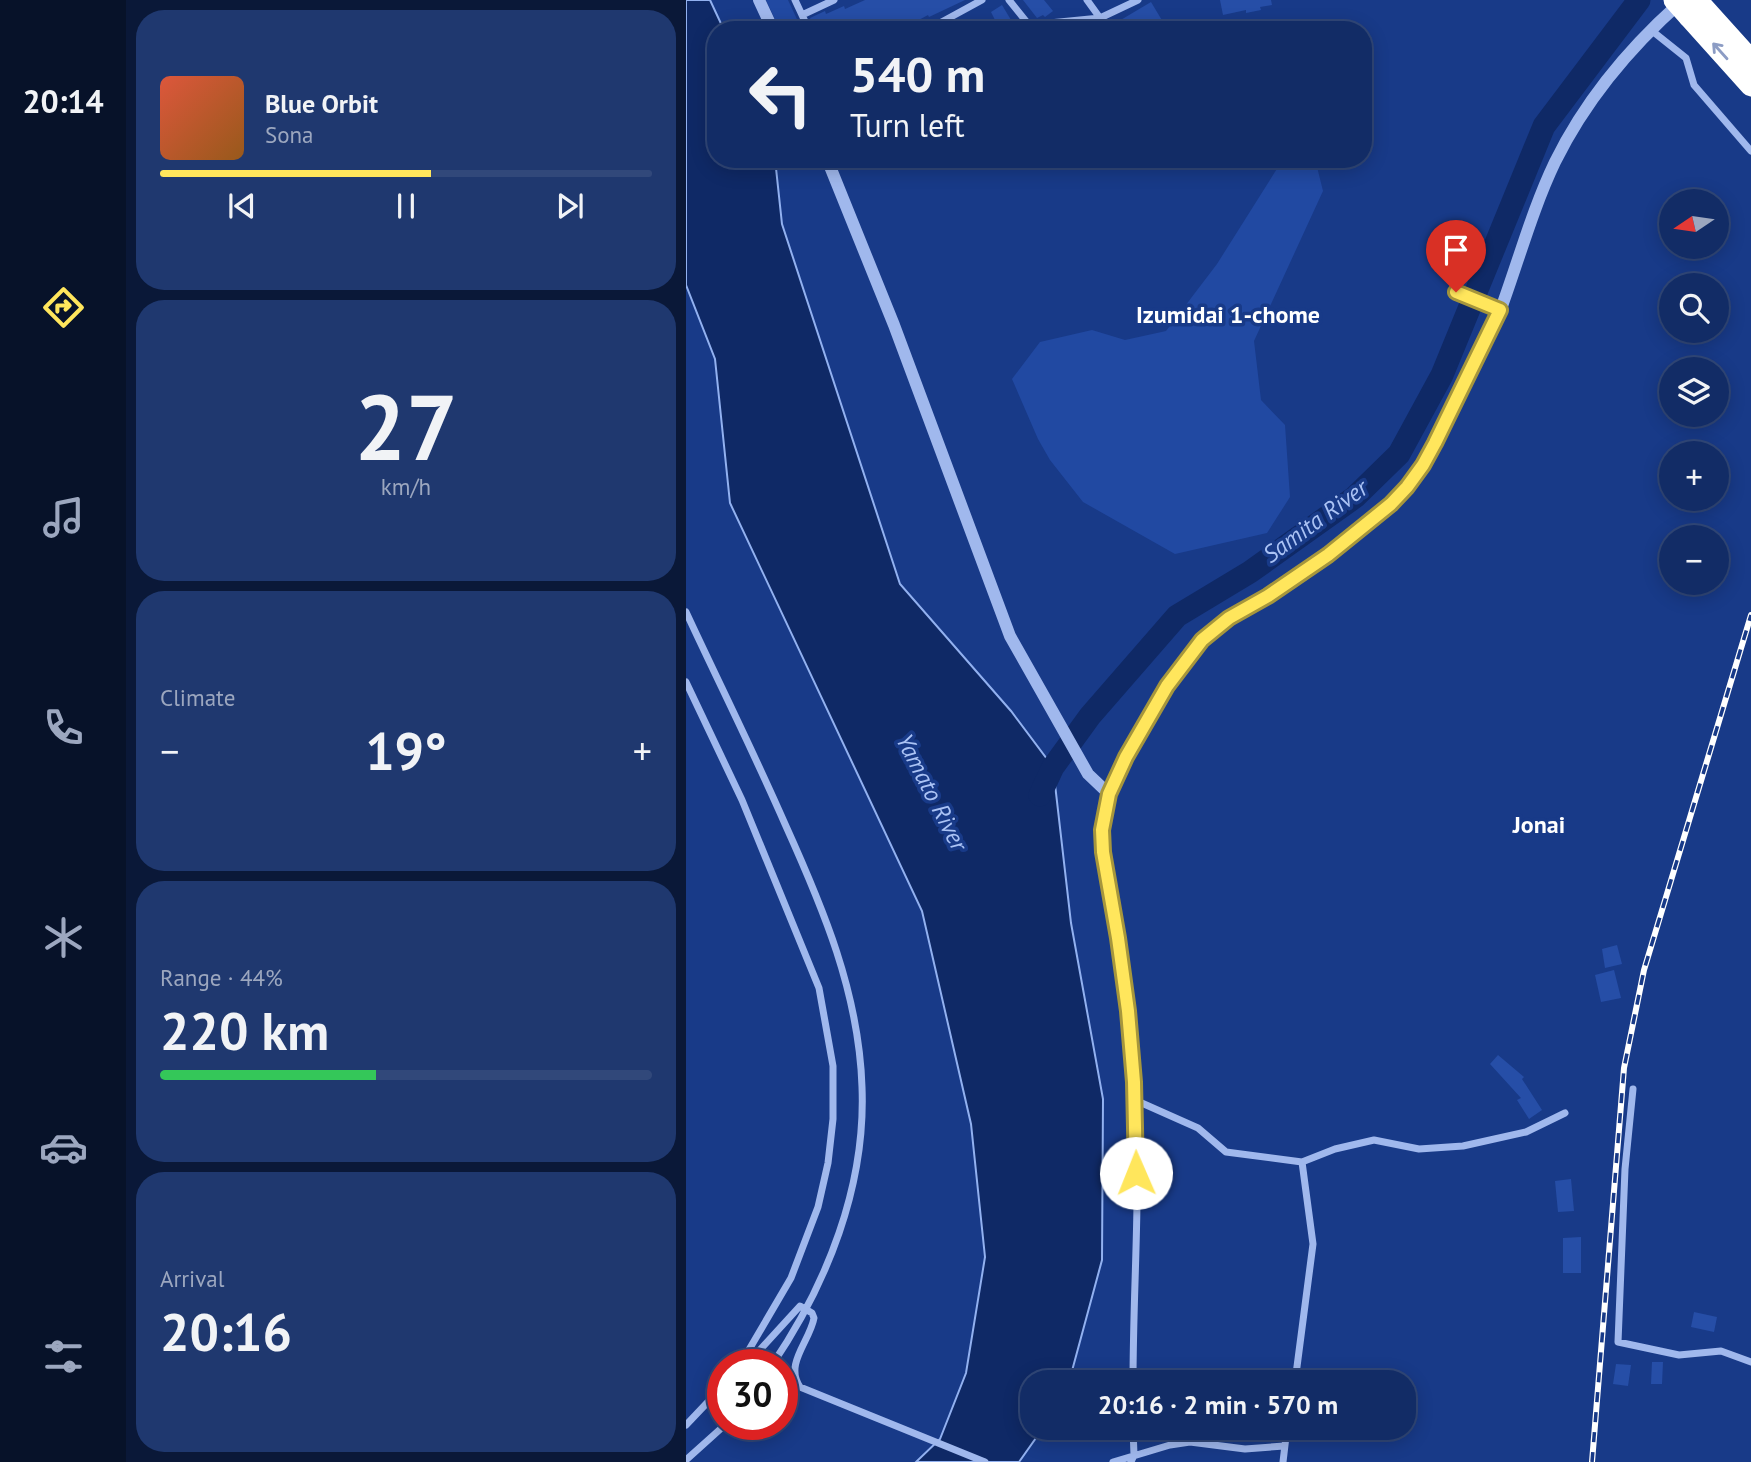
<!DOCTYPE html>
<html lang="en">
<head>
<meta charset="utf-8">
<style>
  body { margin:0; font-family:"PT Sans",sans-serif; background:#1f386f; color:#f1f3f6; height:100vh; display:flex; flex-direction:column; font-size:26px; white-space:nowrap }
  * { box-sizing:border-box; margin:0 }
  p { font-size:23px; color:#9ca7bf }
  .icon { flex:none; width:38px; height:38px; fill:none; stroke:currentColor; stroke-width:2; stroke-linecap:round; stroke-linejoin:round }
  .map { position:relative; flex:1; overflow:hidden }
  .drawer { display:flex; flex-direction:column; gap:10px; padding:10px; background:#0a1838; width:560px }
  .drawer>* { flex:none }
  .hud { position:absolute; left:21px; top:21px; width:665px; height:147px; border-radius:28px; box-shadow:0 4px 18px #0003,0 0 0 2px #31487a; background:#122c66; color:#f1f3f6; overflow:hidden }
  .needle { width:46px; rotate:257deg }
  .tools { position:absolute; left:973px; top:189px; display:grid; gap:14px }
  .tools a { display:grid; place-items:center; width:70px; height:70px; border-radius:50%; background:#122c66; box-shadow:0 4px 18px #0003,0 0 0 2px #31487a; font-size:35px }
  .speed { position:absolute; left:21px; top:1349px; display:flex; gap:14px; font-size:35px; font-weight:700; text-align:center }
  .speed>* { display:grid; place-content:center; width:91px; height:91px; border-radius:50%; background:#122c66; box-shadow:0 4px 18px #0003,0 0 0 2px #31487a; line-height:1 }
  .speed .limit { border:10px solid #d22; background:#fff; color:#111 }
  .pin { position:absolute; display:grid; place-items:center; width:60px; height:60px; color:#fff; margin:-72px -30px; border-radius:50% 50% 50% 0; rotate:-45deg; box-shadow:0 0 7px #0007 }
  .pin .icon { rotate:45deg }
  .me { position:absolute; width:77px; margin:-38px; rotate:359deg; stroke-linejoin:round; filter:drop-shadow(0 0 5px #0008) }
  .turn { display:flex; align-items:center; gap:24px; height:147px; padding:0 28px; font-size:32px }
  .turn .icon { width:91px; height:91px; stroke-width:2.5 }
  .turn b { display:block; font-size:49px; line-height:60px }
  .big { font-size:52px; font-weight:800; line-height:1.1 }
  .drawer .widget { flex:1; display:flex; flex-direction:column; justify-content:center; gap:10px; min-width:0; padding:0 24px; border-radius:28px; background:#1f386f }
  .drawer .dial { align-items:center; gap:0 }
  .dial b { font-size:91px; line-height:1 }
  .song { display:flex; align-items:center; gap:21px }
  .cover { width:84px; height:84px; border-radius:10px; background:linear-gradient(135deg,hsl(10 70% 55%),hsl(30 70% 35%)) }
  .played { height:7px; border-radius:4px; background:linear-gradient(90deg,#ffe65c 55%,#31487a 55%) }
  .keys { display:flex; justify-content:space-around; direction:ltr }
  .heat { display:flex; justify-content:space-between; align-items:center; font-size:38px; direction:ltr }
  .charge { height:10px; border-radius:5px; background:linear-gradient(90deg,#34c759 44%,#31487a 0) }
  .trip { position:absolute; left:334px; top:1370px; width:396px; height:70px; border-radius:28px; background:#122c66; box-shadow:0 4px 18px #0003,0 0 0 2px #31487a; font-weight:800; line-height:70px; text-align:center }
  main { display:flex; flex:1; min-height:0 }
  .tabs { display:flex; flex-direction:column; width:126px; justify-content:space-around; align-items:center; background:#071229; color:#9ca7bf }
  .tabs .icon { width:49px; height:49px }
  .tabs .active { color:#ffe65c }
  .tabs b { font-size:32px; color:#f1f3f6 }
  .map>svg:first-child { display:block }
  .green { fill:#2149a2 }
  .water { fill:#0f2966; stroke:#92b1f0; stroke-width:2 }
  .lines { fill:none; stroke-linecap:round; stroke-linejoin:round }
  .river { stroke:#0f2966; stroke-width:23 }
  .building { fill:#264ea7 }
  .minor { stroke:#a0b8ed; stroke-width:7 }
  .tertiary { stroke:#a0b8ed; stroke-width:12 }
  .motorway { stroke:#fff; stroke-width:21 }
  .rail-casing { stroke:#fff; stroke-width:6 }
  .rail { stroke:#183a88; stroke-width:3.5; stroke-dasharray:10; stroke-linecap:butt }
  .motorway-bridge { stroke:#fff; stroke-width:21 }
  .oneway { stroke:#8c9cc4 }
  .route-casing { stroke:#a6963c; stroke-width:18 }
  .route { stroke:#ffe65c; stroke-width:12 }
  .labels { text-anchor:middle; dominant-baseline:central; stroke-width:7; stroke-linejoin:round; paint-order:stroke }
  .neighbourhood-label { font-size:24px; font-weight:bold; fill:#fff; stroke:#183a88 }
  .water-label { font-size:24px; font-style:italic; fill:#abc3f5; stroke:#183a88 }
</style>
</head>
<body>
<main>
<nav class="tabs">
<b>20:14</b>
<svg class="icon active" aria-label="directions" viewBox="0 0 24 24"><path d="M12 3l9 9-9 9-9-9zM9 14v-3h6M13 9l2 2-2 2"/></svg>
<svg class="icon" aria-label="music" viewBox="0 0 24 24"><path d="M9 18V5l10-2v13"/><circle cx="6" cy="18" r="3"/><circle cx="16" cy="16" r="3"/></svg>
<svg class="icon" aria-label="phone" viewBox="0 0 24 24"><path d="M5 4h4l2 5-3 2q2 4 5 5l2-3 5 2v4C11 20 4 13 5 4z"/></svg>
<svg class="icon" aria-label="climate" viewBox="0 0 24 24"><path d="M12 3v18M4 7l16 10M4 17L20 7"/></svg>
<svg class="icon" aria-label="car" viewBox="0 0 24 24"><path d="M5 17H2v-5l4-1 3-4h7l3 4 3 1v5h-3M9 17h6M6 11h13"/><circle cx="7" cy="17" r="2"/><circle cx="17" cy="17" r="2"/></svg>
<svg class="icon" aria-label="filters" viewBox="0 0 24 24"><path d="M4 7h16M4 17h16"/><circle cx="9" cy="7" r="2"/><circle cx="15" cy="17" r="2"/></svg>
</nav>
<section class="drawer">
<div class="widget">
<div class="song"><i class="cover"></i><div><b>Blue Orbit</b><p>Sona</p></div></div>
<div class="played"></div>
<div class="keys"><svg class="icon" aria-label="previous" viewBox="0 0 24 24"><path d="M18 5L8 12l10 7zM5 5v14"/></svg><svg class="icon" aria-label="pause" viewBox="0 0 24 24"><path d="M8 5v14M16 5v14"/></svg><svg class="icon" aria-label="next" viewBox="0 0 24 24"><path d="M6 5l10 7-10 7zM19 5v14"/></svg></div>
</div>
<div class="widget dial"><b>27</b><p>km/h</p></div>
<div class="widget"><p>Climate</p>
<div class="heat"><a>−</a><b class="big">19°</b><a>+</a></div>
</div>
<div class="widget"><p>Range · 44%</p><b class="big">220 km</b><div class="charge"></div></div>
<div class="widget"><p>Arrival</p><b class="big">20:16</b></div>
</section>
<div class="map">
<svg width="1065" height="1462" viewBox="0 0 1065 1462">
  <rect width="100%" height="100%" fill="#183a88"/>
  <path class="green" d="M 80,0 L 102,0 L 116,30 L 94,30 Z
    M 615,159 L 629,159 L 637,191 L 568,341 L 575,400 L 599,425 L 604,497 L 581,533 L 489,554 L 397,502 L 364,460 L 352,439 L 326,379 L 354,342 L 406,330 L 439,340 L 480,331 L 531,264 L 594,164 Z"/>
  <path class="water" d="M 0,0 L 24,0 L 38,30 L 30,30 L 30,159 L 89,159 L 96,224 L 214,584 L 325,711 L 367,767 L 385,923 L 417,1099 L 416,1260 L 383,1382 L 346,1382 L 346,1428 L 357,1428 L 333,1462 L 230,1462 L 254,1439 L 280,1373 L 299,1257 L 285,1124 L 236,911 L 44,503 L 29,359 L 0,285 Z"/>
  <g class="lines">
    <path class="river" d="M 354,795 L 367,767 L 404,716 L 491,616 L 564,572 L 669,497 L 713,454 L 756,375 L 858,126 L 953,0"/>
  </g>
  <path class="building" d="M 179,0 L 279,0 L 243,17 L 242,15 L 214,30 L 129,30 L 124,18 L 139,11 L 140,14 L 158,6 L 159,9 Z
    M 337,0 L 358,0 L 367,11 L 359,17 L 357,15 L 351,18 Z
    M 534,0 L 585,0 L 586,5 L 574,7 L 575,10 L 560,13 L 560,10 L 537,15 Z
    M 465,2 L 477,22 L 463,30 L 439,30 L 433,21 Z
    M 316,5 L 331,30 L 314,30 L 305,12 Z
    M 931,945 L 936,964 L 919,968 L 916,949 Z
    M 928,970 L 935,998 L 915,1002 L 909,975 Z
    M 812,1055 L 838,1077 L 836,1079 L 856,1110 L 843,1119 L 831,1100 L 835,1098 L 804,1064 Z
    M 885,1179 L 888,1211 L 872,1212 L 869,1181 Z
    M 895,1237 L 895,1273 L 877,1273 L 877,1238 Z
    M 1008,1312 L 1031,1317 L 1028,1332 L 1005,1327 Z
    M 966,1362 L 977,1362 L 976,1384 L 965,1384 Z
    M 930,1364 L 945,1365 L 942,1386 L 927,1384 Z"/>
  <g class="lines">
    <path class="minor" d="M 109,0 L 123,30
      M 323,0 L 343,25 L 414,18 L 452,0
      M 401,0 L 414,18
      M 116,15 L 148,0
      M 241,30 L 296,0
      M 965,30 L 1000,58 L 1008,85 L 1065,151
      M 770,292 L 814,310
      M 0,612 C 33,683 68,753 99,824 C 137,908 173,993 176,1087 C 180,1186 141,1284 86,1365
      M 0,682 L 56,800 L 133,988 L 147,1066 L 147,1119 L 142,1163 L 132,1207 L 105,1278 L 54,1365
      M 423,794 C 410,847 425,890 433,941 C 439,987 444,1033 448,1079 C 456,1180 447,1282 447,1382
      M 947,1089 L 939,1169 L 932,1342 L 993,1355 L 1035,1351 L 1065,1362
      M 449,1100 L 512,1128 L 540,1152 L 616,1162 L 649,1149 L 688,1140 L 733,1149 L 777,1146 L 840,1132 L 879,1113
      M 57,1361 L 61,1364 L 114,1306 L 126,1313 L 128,1318 C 124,1341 98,1364 114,1387 L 299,1462
      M 609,1382 L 627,1244 L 616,1162
      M 0,1425 L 37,1386
      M 0,1460 L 40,1424
      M 427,1462 L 484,1445 L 504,1442 L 559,1449 L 598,1446
      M 445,1462 L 448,1455 L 447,1428
      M 597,1462 L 601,1428"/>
    <path class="tertiary" d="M 73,0 L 87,30
      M 141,159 L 208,325 L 324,636 L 402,774 L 423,794 C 450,737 479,671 528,630 C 544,616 564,607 582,596 C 635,563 700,520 735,468 C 749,448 758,424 769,402 C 785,371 803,340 816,306 C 833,259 847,208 869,162 C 899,101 945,46 996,1"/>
    <path class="motorway" d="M 1011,0 L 1065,60
      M 1003,17 L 1065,86"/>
    <g class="rail-casing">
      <path id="rail" d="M 906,1462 L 938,1068 L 958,970 L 1065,615"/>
    </g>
    <use href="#rail" class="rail"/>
    <path class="motorway-bridge" d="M 988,0 L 1003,17"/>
  </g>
  <defs><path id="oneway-shaft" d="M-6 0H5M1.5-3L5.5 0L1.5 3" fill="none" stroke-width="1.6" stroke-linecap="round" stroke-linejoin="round" transform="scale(1.75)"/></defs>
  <use class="oneway" href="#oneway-shaft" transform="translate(1034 51) rotate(-132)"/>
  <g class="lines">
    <g class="route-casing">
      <path id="route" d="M 450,1173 L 448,1082 L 442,1011 L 432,938 L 417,852 L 416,830 L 423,794 L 440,757 L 481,686 L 516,640 L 543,618 L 582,596 L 642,555 L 705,504 L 721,487 L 737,465 L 749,443 L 814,310 L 770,292"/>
    </g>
    <use href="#route" class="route"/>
  </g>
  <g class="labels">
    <g class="neighbourhood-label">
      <text x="542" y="314">Izumidai 1-chome</text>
      <text x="853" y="824">Jonai</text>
    </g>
    <g class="water-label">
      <text transform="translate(629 521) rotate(-36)">Samita River</text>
      <text transform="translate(246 792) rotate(63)">Yamato River</text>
    </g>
  </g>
</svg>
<div class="tools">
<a><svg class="needle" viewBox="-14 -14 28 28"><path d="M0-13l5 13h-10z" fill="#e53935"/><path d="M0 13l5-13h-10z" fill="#9ca7bf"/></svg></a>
<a><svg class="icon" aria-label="search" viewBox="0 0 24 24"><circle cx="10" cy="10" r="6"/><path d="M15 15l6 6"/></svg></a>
<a><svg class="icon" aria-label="layers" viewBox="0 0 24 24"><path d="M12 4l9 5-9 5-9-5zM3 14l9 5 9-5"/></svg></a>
<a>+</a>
<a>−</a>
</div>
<div class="speed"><div class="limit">30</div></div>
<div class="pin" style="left:770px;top:292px;background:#d93025"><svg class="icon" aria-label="arrive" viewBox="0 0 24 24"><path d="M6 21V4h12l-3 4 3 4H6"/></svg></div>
<svg class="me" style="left:450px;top:1173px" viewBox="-20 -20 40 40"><circle r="19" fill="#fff"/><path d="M0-13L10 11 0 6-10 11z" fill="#ffe65c"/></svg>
<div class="trip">20:16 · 2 min · 570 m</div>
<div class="hud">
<div class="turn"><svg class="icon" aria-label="left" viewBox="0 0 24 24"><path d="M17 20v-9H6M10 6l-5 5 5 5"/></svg><div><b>540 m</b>Turn left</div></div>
</div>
</div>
</main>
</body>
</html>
